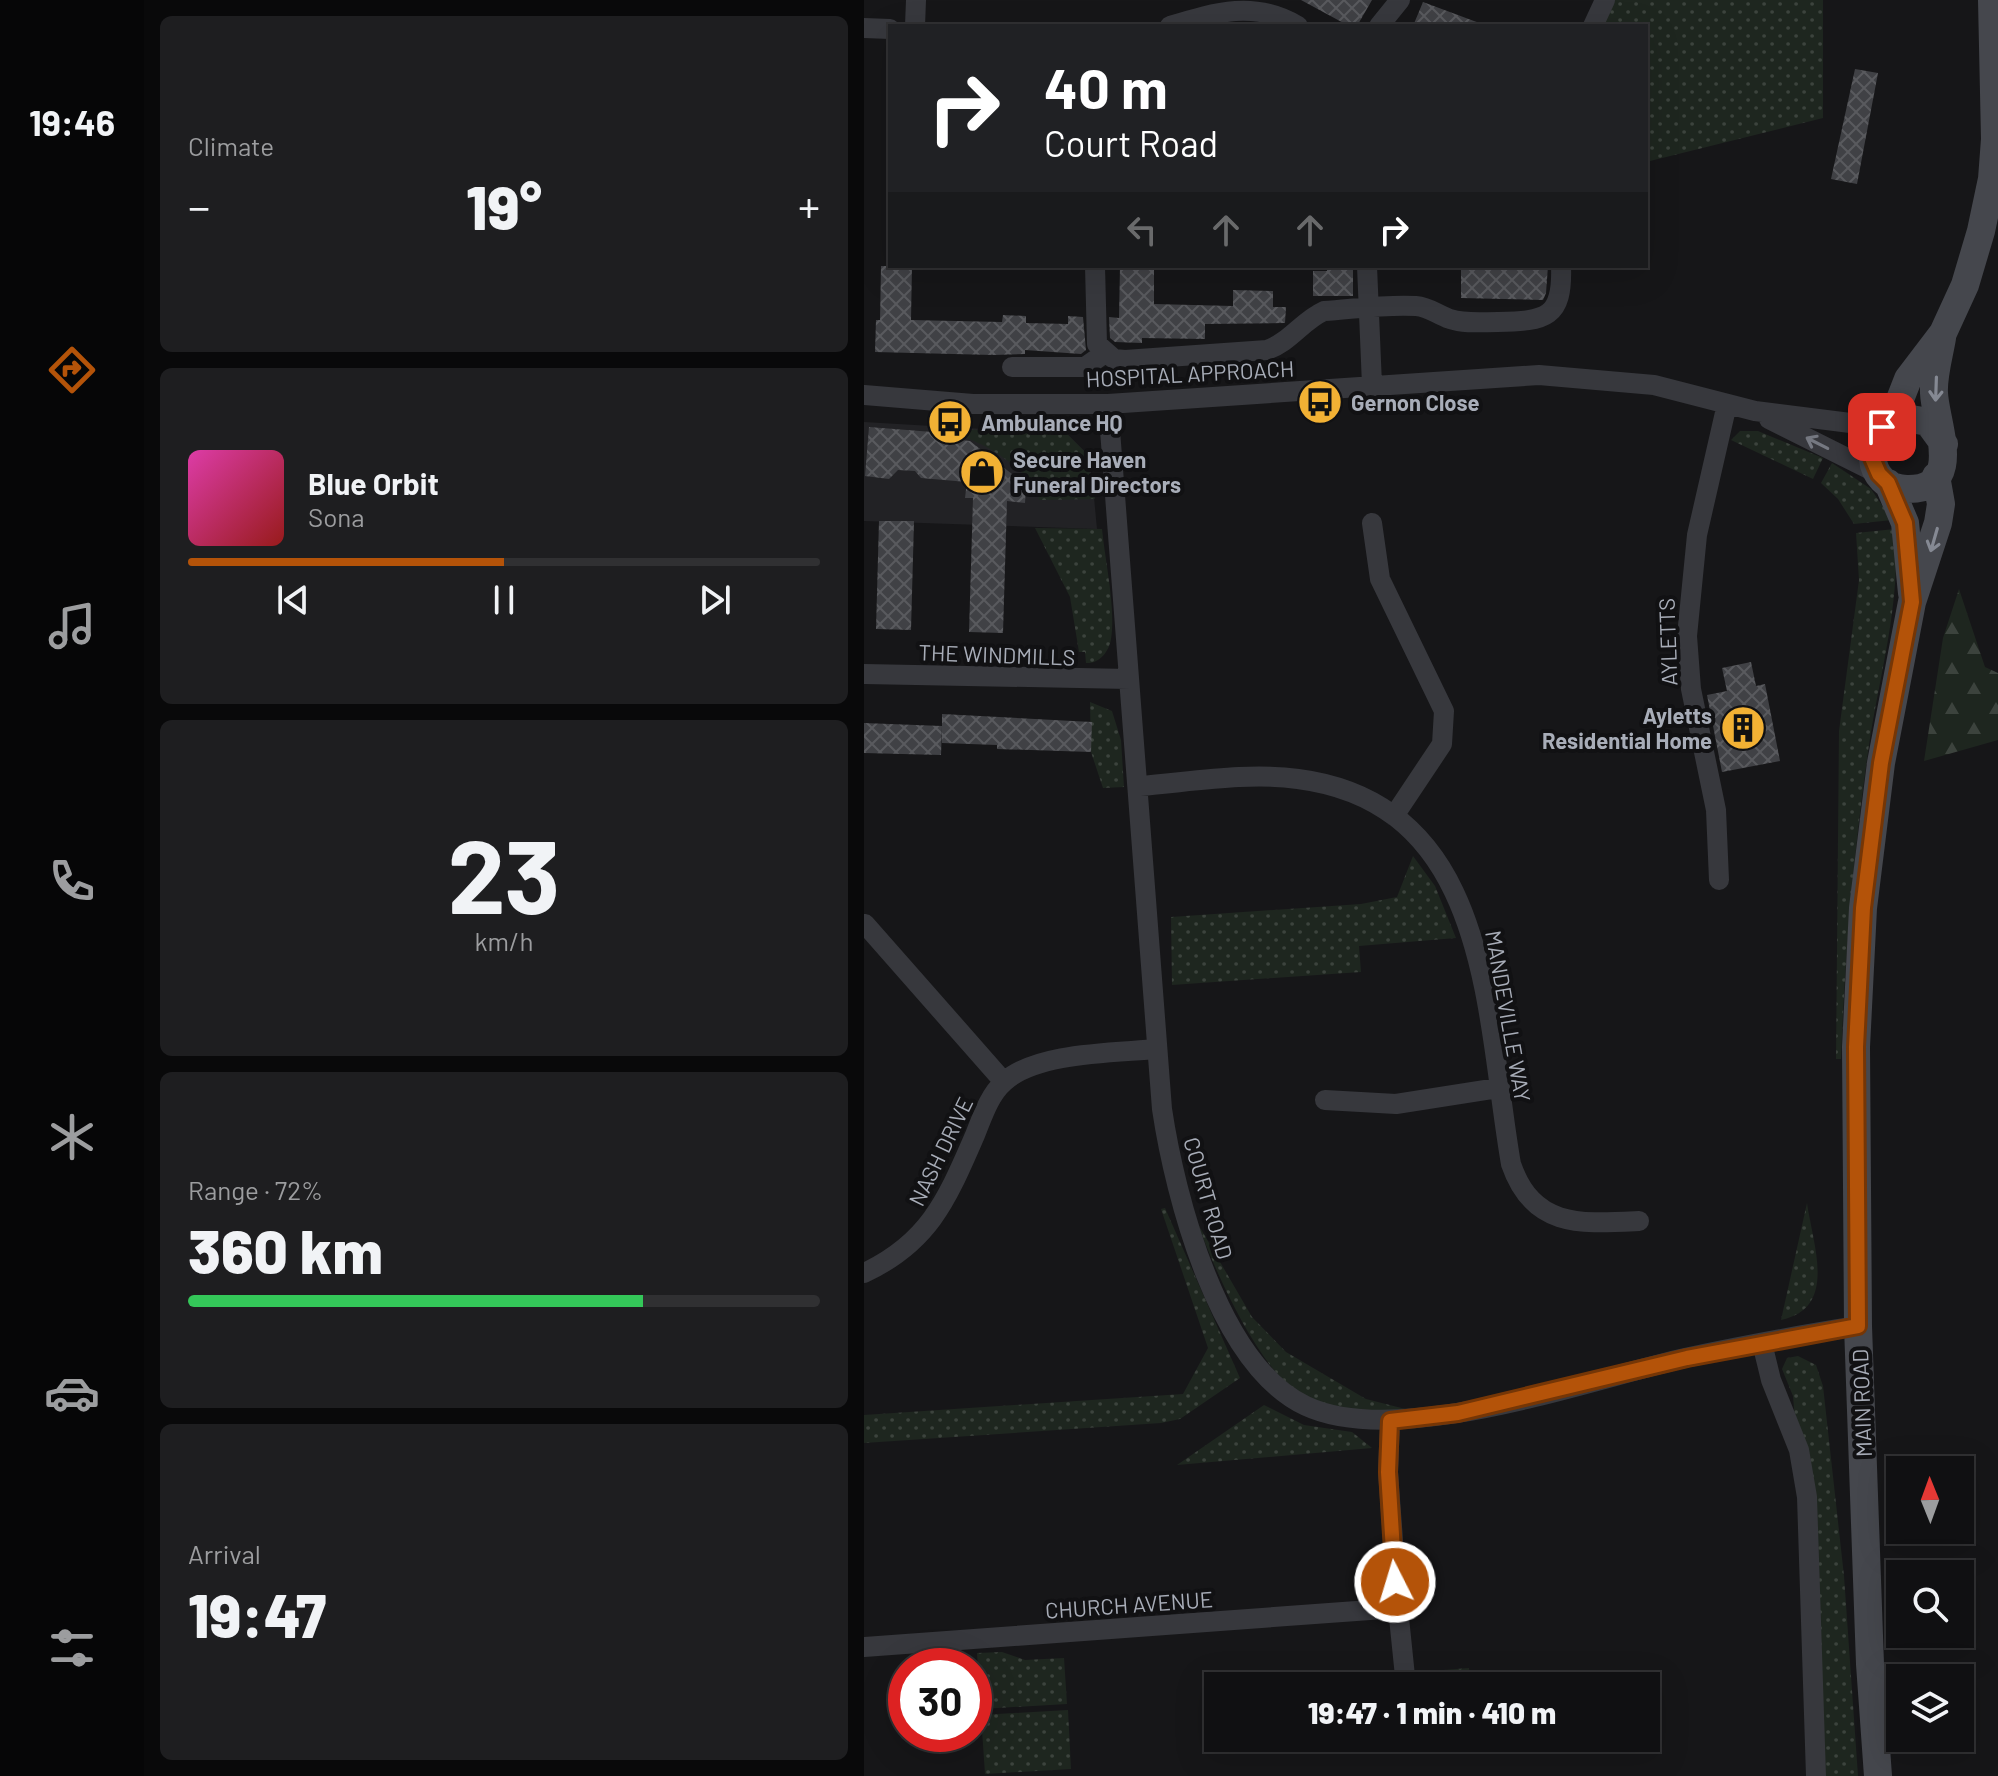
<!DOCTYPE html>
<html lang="en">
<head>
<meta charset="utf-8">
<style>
  body { margin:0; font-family:Barlow,sans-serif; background:#1e1e20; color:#f1f3f6; height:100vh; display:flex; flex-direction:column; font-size:30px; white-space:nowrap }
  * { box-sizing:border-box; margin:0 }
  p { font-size:26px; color:#9c9d9f }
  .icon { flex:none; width:44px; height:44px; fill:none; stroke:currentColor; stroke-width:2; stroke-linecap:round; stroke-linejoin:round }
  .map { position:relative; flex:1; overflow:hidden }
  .details { display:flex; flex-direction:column; gap:16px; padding:16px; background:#09090a; width:720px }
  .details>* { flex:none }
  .hud { position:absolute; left:24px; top:24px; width:760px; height:244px; border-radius:0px; box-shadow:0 8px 32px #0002,0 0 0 2px #303032; background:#202124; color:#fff; overflow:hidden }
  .needle { width:52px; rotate:359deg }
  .tools { position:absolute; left:1022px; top:1456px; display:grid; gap:16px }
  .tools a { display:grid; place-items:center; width:88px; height:88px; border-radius:0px; background:#101012; box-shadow:0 8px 32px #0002,0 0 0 2px #303032; font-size:40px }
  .speed { position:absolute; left:24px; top:1648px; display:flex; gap:16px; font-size:40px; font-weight:700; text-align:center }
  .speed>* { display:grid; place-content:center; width:104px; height:104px; border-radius:50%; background:#101012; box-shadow:0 8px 32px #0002,0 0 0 2px #303032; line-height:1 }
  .speed .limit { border:12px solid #d22; background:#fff; color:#111 }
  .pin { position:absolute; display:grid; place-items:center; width:68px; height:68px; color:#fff; margin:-34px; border-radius:16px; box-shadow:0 4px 12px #0006 }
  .me { position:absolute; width:88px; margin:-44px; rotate:355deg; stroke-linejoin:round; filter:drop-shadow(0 0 6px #0008) }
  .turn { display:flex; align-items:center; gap:28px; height:168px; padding:0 24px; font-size:36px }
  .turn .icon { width:104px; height:104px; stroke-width:2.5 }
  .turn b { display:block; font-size:56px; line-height:68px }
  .lanes { display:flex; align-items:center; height:76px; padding:0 24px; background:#0003; justify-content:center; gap:40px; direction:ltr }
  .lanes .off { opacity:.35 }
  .big { font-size:60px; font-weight:800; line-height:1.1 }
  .details .widget { flex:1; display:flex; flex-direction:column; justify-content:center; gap:12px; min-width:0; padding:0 28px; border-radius:12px; background:#1e1e20 }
  .details .dial { align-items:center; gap:0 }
  .dial b { font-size:104px; line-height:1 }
  .song { display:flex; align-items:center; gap:24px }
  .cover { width:96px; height:96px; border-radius:12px; background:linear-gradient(135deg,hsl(320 70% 55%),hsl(0 70% 35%)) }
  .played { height:8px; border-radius:4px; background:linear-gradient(90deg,#b45309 50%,#303032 50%) }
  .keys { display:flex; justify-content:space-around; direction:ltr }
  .heat { display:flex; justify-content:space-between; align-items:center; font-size:44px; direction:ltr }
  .charge { height:12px; border-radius:6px; background:linear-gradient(90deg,#34c759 72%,#303032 0) }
  .trip { position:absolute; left:340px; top:1672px; width:456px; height:80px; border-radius:0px; background:#101012; box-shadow:0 8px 32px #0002,0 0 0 2px #303032; font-weight:800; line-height:80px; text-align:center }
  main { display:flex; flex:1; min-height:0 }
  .menu { display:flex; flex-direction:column; width:144px; justify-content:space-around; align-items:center; background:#060607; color:#9c9d9f }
  .menu .icon { width:56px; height:56px }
  .menu .active { color:#b45309 }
  .menu b { font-size:36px; color:#f1f3f6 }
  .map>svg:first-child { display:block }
  .built { fill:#222225 }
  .grass { fill:url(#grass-dots) }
  .forest { fill:url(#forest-firs) }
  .building { fill:url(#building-cross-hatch) }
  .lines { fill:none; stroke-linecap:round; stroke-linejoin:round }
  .street { stroke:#37383d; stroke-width:20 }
  .secondary { stroke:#45474d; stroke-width:28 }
  .oneway { stroke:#858993 }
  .oneway2 { stroke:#757881 }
  .route-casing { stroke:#753606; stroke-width:20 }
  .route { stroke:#b45309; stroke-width:14 }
  .labels { text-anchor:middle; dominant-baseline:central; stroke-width:8; stroke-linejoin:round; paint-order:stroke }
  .street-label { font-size:22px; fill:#a8adb8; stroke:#111113 }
  .poi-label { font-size:22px; font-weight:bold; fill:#a8adb8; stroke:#111113; text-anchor:start }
</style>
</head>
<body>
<main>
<nav class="menu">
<b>19:46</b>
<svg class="icon active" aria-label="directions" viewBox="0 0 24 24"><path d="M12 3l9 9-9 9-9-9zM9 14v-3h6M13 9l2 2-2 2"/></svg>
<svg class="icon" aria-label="music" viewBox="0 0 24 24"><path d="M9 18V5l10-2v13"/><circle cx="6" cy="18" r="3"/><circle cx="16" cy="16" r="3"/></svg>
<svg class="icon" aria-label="phone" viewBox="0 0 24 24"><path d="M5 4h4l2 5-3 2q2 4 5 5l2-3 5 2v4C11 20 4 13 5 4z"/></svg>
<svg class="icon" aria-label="climate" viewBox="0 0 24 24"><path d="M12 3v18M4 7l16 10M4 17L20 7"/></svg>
<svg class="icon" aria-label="car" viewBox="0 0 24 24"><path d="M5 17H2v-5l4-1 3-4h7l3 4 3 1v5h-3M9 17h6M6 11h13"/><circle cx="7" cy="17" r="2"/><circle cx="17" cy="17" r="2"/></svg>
<svg class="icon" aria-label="filters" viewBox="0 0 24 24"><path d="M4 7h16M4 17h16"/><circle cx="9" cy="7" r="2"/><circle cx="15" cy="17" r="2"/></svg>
</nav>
<section class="details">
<div class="widget"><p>Climate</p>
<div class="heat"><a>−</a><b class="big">19°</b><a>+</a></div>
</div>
<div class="widget">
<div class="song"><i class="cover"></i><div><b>Blue Orbit</b><p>Sona</p></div></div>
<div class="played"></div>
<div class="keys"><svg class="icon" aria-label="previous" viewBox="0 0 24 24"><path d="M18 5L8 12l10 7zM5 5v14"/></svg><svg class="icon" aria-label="pause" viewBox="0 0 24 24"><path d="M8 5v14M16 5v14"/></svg><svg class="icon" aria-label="next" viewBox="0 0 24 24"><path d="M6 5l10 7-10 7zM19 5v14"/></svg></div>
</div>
<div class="widget dial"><b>23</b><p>km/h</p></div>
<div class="widget"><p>Range · 72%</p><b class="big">360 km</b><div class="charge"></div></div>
<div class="widget"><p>Arrival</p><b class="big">19:47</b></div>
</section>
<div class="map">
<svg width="1134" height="1776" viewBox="0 0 1134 1776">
  <defs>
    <pattern id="grass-dots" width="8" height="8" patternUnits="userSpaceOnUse" patternTransform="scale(2)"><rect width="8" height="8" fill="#1e261f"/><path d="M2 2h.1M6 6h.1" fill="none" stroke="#3c433d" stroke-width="1.8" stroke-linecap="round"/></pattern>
    <pattern id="forest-firs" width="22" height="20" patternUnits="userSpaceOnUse" patternTransform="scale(2)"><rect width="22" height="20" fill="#1e261f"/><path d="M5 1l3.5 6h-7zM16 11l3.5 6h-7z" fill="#3c433d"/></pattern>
    <pattern id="building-cross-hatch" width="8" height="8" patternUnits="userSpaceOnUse" patternTransform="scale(2)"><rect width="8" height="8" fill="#404145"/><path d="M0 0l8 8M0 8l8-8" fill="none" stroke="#595a5e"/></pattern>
  </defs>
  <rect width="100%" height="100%" fill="#161618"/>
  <path class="built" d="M 0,422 L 203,434 L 221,452 L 228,476 L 233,529 L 0,521 Z"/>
  <path class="grass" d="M 750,0 L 959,0 L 959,118 L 782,162 L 782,26 L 738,26 Z
    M 90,429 L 203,434 L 221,452 L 231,499 L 175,500 C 173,474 114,437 90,435 Z
    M 876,431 L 894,431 L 959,458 L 949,479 L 867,440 Z
    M 968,463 L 1007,489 L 1028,520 L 990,524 L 974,499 L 957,483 Z
    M 171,528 L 238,529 C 241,561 252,608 247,639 C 245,652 235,664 222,663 L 221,652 L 215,652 L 206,597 Z
    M 1031,529 C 1037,603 1016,672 1005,745 C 990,849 981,954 977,1059 L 972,1059 L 975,731 L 995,580 L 992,533 Z
    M 226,702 L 248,711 L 257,740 L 260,787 L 239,788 L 227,752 Z
    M 549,856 L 571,886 L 592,938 L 495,946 L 497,972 L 308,985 L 307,917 L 497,904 L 533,897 Z
    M 943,1203 C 949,1246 974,1308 917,1320 Z
    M 301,1208 L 376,1378 L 316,1419 L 297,1423 L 0,1443 L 0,1415 L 319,1394 L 344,1348 L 297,1209 Z
    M 334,1224 L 388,1317 L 422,1352 L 502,1399 L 561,1414 C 520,1414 484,1415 445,1400 C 399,1381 350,1269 334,1224 Z
    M 934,1356 L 952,1365 L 959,1386 L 980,1576 L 994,1776 L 961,1776 L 929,1396 L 918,1369 L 923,1358 Z
    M 400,1405 L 440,1425 L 488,1432 L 508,1448 L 313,1465 Z
    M 138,1652 L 161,1660 L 200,1658 L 203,1704 L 117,1709 L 113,1653 Z
    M 605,1668 L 606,1686 L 564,1686 L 557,1681 L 555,1672 Z
    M 204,1710 L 207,1769 L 121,1774 L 117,1715 Z"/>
  <path class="forest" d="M 1095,589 L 1121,667 L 1134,673 L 1134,740 L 1060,761 L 1079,638 Z"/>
  <path class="building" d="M 437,0 L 508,0 L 493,26 L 485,26 Z
    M 559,2 L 618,24 L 618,26 L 549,26 Z
    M 991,69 L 1014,73 L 993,184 L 967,179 Z
    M 17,266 L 48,266 L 47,320 L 138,322 L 139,315 L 162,316 L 162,323 L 204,324 L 204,316 L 219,317 L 222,350 L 217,354 L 161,350 L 161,354 L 129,355 L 11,352 L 12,320 L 16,320 Z
    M 256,266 L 290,266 L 290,304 L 369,306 L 369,290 L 409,291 L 409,307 L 422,307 L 421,323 L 341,324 L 341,339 L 278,338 L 278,343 L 251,342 L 246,338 L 245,317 L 255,318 Z
    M 463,266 L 489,266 L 489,296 L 449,296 L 449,271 L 463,271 Z
    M 597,266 L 684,266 L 682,293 L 679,300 L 597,298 Z
    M 5,427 L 81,433 L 81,438 L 106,441 L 162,485 L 161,503 L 143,501 L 139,633 L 105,632 L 109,498 L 101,498 L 103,482 L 57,478 L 51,471 L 34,470 L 25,479 L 1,476 Z
    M 15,521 L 50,521 L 47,630 L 12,629 Z
    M 887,662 L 892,686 L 901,684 L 916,761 L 858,772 L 843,695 L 863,691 L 858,668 Z
    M 78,714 L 228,722 L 227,752 L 133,749 L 133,745 L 78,743 Z
    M 0,723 L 78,726 L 77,755 L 0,753 Z"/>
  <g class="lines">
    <path class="street" d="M 51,26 L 52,0
      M 306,26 C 352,12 391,0 434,26
      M 515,26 L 536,0
      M 729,26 L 741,0
      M 0,28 L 26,29
      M 231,266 L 233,344 L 250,359 L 261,360 L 403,350 C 426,342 438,321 460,311 C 490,309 522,304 552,306 C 566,307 573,315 586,319 C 601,324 618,322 634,322 C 682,321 699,318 697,266
      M 503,266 L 508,385
      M 148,367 L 221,367 L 241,353
      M 0,395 L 109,404 L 244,404 L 675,375 L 790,385 L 891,411 L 1018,427
      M 244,404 L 298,1109 C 311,1196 354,1365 442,1406 C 534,1449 723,1380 821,1358 C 878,1346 936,1335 994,1326
      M 905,419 L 1015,474
      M 508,523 L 516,579 L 580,711 L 578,744 L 530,816
      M 0,674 L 265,679
      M 276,786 C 327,782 383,772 434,779 C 628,804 621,1015 647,1164 C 669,1228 716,1224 775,1221
      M 855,880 L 852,810 L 827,689 L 823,636 L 833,535 L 863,404
      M 1,924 L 140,1082
      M 461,1100 L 532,1104 L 634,1088
      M 0,1273 C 66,1242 83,1199 111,1135 C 118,1118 125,1095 140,1082 C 172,1052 251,1053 293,1049
      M 898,1343 L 907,1380 L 935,1450 L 943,1497 L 952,1776
      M 534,1608 L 542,1686
      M 0,1647 L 534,1608 L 524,1472 L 526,1421"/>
    <path class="secondary" d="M 1078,338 C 1075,356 1069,376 1070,393 C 1071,423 1102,490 1043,489 C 1000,488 997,432 1036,417 L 1064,422 L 1080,444
      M 1028,420 L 1044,379 L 1079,333 L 1101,285 L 1117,231 L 1128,179 L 1131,139 L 1128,0
      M 1024,483 L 1041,523 L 1048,593
      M 1014,1776 L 1006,1664 L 994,1326 L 992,1047 L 999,908 L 1017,763 L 1048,602 L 1074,523 L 1077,504 L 1072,476"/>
  </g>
  <defs><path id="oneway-shaft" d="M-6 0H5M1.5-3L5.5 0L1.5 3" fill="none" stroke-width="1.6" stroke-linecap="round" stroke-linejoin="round" transform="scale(2)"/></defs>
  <g class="oneway">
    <use href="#oneway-shaft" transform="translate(1072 389) rotate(92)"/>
    <use href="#oneway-shaft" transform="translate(1070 540) rotate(106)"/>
  </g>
  <use class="oneway2" href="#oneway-shaft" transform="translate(953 443) rotate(-153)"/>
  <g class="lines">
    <g class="route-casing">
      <path id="route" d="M 531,1582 L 524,1472 L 526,1421 L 594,1413 L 823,1358 L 994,1326 L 992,1047 L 999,908 L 1017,763 L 1048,602 L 1041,523 L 1024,483 L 1015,474 L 1008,458 L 1009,441 L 1018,427"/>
    </g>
    <use href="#route" class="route"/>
  </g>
  <defs>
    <g id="bus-disc" transform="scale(2.3)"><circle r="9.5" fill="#f2b134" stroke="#111113"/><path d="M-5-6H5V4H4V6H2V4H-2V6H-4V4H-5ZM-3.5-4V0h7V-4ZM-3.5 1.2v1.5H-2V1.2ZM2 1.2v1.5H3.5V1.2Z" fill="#111"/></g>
    <g id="shop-disc" transform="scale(2.3)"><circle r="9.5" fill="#f2b134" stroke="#111113"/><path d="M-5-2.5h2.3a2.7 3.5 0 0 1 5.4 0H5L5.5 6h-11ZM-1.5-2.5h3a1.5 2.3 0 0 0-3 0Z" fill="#111"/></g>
    <g id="building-disc" transform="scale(2.3)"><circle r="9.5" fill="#f2b134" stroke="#111113"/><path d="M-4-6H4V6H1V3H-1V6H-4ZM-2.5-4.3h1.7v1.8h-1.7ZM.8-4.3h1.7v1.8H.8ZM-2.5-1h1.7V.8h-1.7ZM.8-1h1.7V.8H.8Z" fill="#111"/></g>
  </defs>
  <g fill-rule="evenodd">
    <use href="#bus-disc" x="456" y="402"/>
    <use href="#bus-disc" x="86" y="422"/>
    <use href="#shop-disc" x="118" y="472"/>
    <use href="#building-disc" x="879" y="728"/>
  </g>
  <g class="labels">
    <g class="street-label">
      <text transform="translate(326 373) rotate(-3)">HOSPITAL APPROACH</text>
      <text transform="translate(803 642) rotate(-92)">AYLETTS</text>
      <text transform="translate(133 654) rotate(2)">THE WINDMILLS</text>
      <text transform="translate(645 1016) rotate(80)">MANDEVILLE WAY</text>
      <text transform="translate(76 1151) rotate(-64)">NASH DRIVE</text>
      <text transform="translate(345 1198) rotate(74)">COURT ROAD</text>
      <text transform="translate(997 1403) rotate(-92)">MAIN ROAD</text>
      <text transform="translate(265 1604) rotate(-4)">CHURCH AVENUE</text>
    </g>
    <g class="poi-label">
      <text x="487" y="402">Gernon Close</text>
      <text x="117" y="422">Ambulance HQ</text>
      <text x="149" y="459">Secure Haven<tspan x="149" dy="25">Funeral Directors</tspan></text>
      <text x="848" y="715" text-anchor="end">Ayletts<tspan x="848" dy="25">Residential Home</tspan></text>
    </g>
  </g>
</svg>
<div class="tools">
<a><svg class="needle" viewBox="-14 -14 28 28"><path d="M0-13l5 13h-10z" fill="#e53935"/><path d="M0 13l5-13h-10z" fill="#9c9d9f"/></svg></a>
<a><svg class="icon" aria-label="search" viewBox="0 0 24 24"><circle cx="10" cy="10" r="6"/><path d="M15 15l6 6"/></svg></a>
<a><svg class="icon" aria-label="layers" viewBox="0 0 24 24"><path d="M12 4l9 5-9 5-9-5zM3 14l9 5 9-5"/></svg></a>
</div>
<div class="speed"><div class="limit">30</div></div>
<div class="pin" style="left:1018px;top:427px;background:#d93025"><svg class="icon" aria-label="arrive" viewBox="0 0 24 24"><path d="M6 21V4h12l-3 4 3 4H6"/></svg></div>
<svg class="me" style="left:531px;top:1582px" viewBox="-20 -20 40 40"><circle r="17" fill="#b45309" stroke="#fff" stroke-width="3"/><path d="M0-11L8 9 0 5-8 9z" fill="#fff"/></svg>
<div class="trip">19:47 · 1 min · 410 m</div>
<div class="hud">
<div class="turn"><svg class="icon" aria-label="right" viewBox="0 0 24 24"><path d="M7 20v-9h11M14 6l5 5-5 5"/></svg><div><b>40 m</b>Court Road</div></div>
<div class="lanes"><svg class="icon off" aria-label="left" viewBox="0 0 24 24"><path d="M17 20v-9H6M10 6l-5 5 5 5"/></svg><svg class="icon off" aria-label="ahead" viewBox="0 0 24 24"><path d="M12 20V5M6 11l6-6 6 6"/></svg><svg class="icon off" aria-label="ahead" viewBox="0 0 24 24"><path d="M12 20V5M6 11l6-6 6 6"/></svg><svg class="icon" aria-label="right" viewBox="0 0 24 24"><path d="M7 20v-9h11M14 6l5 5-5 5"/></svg></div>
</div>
</div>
</main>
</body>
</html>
